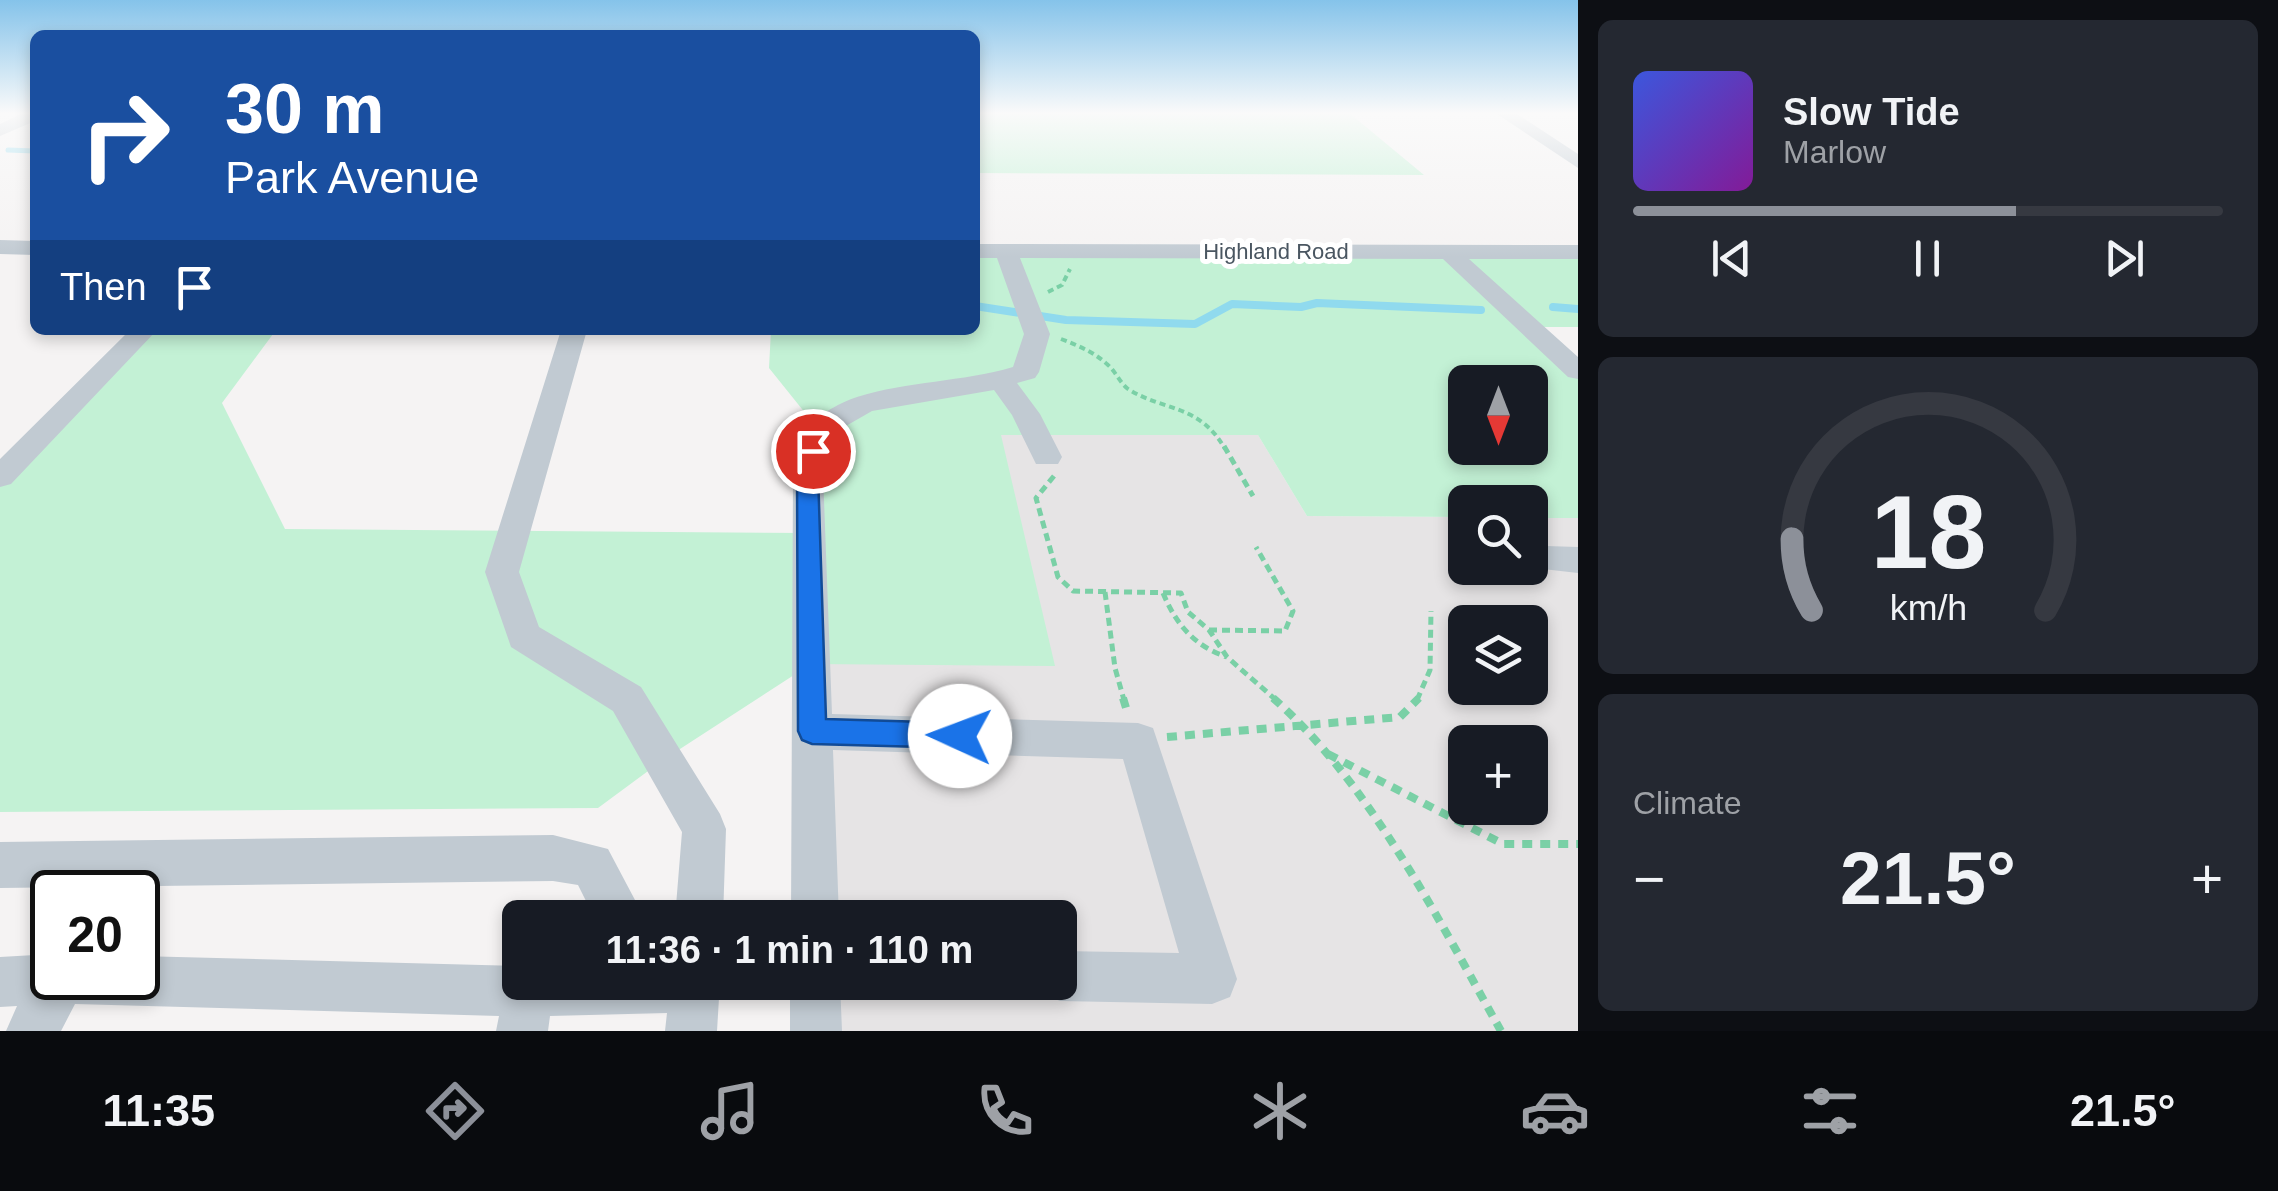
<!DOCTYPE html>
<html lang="en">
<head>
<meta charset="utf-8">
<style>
  body { margin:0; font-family:Arial,sans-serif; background:#242831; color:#f1f3f6; height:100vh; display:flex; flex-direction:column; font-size:38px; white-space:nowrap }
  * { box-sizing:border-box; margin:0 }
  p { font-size:32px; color:#9ea1a6 }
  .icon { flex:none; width:55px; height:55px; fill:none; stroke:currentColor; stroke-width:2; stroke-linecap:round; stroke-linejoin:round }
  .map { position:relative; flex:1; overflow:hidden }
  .sheet { display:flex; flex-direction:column; gap:20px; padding:20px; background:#0d0f14; width:700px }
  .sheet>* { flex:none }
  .guide { position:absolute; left:30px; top:30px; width:950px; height:305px; border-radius:15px; box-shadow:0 5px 15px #0003; background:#1a4fa0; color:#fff; overflow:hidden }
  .needle { width:65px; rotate:180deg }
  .fabs { position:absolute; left:1448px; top:365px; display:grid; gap:20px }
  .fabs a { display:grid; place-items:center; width:100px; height:100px; border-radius:15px; background:#171b24; box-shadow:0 5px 15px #0003; font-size:50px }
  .speed { position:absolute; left:30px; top:870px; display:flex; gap:20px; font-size:50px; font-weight:700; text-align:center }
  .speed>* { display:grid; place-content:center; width:130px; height:130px; border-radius:50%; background:#171b24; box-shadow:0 5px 15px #0003; line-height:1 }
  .speed .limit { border:5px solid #111; border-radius:15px; background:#fff; color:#111 }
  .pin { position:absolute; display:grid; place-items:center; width:85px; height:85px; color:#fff; margin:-42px; border:5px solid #fff; border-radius:50%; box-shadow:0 2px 10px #0007 }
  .me { position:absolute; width:110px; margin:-55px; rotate:272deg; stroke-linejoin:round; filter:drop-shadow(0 0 8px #0008) }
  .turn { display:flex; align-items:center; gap:35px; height:210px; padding:0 30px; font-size:45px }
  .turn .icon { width:130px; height:130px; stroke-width:2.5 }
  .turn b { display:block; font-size:70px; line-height:85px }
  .then { display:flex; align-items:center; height:95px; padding:0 30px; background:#0003; gap:20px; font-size:38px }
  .big { font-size:75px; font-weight:700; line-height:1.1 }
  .sheet .tile { flex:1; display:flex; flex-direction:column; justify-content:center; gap:15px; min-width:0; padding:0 35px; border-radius:15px; background:#242831 }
  .sheet .dial { align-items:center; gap:0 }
  .dial svg { height:260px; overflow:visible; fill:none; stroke:#363941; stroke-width:7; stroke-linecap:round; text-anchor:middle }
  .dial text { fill:#f1f3f6; stroke:none }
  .song { display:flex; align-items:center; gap:30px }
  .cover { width:120px; height:120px; border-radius:15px; background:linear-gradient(135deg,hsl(230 70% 55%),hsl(290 70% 35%)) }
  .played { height:10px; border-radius:5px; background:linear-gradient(90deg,#8c9099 65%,#363941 65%) }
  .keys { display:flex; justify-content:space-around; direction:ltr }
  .heat { display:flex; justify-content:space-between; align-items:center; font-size:55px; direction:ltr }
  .trip { position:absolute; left:502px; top:900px; width:575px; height:100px; border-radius:15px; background:#171b24; box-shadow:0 5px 15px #0003; font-weight:700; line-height:100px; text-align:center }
  .tab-bar { display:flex; height:160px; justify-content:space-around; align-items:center; background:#090b0e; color:#9ea1a6 }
  .tab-bar .icon { width:70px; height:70px }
  .tab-bar .active { color:#8c9099 }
  .tab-bar b { font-size:45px; color:#f1f3f6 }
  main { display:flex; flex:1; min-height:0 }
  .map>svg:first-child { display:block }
  .education { fill:#e6e4e5; fill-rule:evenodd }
  .green { fill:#c3f1d5; fill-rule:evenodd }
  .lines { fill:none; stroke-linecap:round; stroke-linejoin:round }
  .stream-far1 { stroke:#90daee; stroke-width:5 }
  .stream { stroke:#90daee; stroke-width:8 }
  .path-far2 { stroke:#7ad0a6; stroke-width:4; stroke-dasharray:6 4; stroke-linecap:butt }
  .path-far1 { stroke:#7ad0a6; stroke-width:5; stroke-dasharray:8 5; stroke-linecap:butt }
  .path { stroke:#7ad0a6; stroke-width:8; stroke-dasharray:10 8; stroke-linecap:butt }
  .minor { fill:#c1cad2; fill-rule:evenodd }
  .route { fill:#1a73e8; stroke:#114b97; stroke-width:2.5 }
  .labels { text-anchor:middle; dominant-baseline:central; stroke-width:10; stroke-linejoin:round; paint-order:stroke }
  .far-street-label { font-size:22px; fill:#4a5661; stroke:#fff }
</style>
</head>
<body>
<main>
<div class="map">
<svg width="1578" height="1031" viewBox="0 0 1578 1031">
  <rect width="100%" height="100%" fill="#f5f3f3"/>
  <path class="education" d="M 1000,435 L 1258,435 L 1307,516 L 1465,517 L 1465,568 L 1530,568 L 1530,518 L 1578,518 L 1578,1031 L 816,1031 L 815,983 L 1060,982 L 1060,918 L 815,917 L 811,664 ZM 1465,622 L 1530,622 L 1530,688 L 1465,688 ZM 1465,742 L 1530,742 L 1530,808 L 1465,808 Z"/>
  <path class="green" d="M 975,112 L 1348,112 L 1424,175 L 975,173 Z
    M 975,251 L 1578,252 L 1578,327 L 1532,327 L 1578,371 L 1578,518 L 1530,518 L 1530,502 L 1465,502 L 1465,517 L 1307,516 L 1258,435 L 1001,435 L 1055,666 L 811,664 L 663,760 L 598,808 L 0,812 L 0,466 L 144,330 L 276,330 L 222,403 L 285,529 L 808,533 L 818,429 L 769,368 L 771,330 L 975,330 ZM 1465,382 L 1530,382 L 1530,448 L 1465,448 Z"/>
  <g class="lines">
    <path class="stream-far1" d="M 8,150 L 35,151"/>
    <path class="stream" d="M 975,306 L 1066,320 L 1195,324 L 1232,304 L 1301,307 L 1317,303 L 1481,310
      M 1553,307 L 1578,309"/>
    <path class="path-far2" d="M 1048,292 L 1062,285 L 1070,269
      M 1061,339 C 1079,346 1094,352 1108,365 C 1116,372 1120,383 1128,389 C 1163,411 1200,404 1225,449"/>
    <path class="path-far1" d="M 1224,446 L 1253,496
      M 1054,476 L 1036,498 L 1058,577 L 1073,591 L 1181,593 L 1188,612 L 1209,630 L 1227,657 L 1276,700
      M 1105,592 L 1115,668 L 1124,700
      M 1163,593 C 1176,624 1194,646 1227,657
      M 1209,630 L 1285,631 L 1293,611 L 1256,547
      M 1417,700 L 1430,670 L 1431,611"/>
    <path class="path" d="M 1123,698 L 1127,711
      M 1273,698 C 1370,783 1438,919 1501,1031
      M 1167,737 L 1400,717 L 1419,698
      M 1328,754 L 1503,844 L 1578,844"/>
    <path class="minor" d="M 25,112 L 35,112 L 35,121 L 0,136 L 0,124 Z
      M 1494,112 L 1514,112 L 1578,154 L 1578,168 Z
      M 0,240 L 35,241 L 35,255 L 0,254 Z
      M 975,244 L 1578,245 L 1578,259 L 1469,259 L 1578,357 L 1578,379 L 1568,377 L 1443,259 L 1020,258 L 1050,334 L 1039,372 L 1035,378 L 1017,383 L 1040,414 L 1062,457 L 1058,464 L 1036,464 L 1012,415 L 994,390 L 872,411 L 832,434 L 823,473 L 832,714 L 1138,723 L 1153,728 L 1237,979 L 1230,997 L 1212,1004 L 1060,1001 L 1042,994 L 1038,982 L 1060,982 L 1060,951 L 1179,953 L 1123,759 L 833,750 L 839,918 L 791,918 L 793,473 L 808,422 C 823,414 840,402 857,397 C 908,381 962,382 1013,367 L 1024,334 L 997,258 L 975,258 Z
      M 130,330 L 157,330 L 11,484 L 0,487 L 0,459 Z
      M 561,330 L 587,330 L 519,572 L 539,627 L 641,687 L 720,814 L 726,829 L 723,918 L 675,918 L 682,832 L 613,711 L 511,647 L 485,572 Z
      M 1546,546 L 1578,547 L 1578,573 L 1534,568 L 1530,561 L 1534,550 Z
      M 553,835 L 608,849 L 635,900 L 633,918 L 585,918 L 587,903 L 578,885 L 553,881 L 0,888 L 0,842 Z
      M 52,954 L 52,978 L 138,978 L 138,956 L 520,966 L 520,982 L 720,982 L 717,1031 L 665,1031 L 667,1013 L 550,1016 L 548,1031 L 496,1031 L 499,1016 L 75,1004 L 61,1031 L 6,1031 L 17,1006 L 0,1007 L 0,957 Z
      M 790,982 L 840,982 L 842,1031 L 790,1031 Z"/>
  </g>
  <linearGradient id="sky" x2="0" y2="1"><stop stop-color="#85c3ea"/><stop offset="0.44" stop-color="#fafafa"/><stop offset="1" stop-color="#fafafa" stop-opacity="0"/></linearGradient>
  <rect width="1578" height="257" fill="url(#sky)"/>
  <path class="route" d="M 813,444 L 824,451 L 818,473 L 826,719 L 960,723 L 970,727 L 975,736 L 970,744 L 960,748 L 812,744 L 802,740 L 798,731 L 797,473 L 802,451 Z"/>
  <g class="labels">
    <g class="far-street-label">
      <text x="1276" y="251">Highland Road</text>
    </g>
  </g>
</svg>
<div class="fabs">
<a><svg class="needle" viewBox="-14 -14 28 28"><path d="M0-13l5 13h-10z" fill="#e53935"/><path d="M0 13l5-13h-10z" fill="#9ea1a6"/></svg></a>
<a><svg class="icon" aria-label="search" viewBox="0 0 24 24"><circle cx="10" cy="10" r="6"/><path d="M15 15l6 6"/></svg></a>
<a><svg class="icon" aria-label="layers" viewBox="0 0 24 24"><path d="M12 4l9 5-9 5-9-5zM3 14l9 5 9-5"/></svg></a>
<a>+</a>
</div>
<div class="speed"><div class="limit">20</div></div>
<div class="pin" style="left:813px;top:451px;background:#d93025"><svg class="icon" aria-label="arrive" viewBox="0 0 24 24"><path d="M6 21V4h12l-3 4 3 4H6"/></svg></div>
<svg class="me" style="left:960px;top:736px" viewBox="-20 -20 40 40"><circle r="19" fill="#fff"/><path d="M0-13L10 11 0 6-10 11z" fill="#1a73e8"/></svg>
<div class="trip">11:36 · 1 min · 110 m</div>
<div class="guide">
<div class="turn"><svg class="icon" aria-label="right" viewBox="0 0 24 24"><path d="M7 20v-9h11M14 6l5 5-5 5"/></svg><div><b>30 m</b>Park Avenue</div></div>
<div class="then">Then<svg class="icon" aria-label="arrive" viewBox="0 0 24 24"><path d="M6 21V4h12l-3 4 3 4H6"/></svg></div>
</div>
</div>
<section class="sheet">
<div class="tile">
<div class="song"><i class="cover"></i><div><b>Slow Tide</b><p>Marlow</p></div></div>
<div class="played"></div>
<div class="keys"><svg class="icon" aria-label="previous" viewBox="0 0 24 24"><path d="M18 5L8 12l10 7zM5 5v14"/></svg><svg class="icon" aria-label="pause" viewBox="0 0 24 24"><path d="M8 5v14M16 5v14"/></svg><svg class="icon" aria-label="next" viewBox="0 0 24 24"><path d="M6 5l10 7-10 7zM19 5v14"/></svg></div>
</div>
<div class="tile dial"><svg viewBox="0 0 100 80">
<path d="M14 69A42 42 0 1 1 86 69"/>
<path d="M14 69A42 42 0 0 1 8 47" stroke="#8c9099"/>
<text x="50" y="56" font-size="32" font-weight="700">18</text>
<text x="50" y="72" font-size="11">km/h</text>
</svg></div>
<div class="tile"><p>Climate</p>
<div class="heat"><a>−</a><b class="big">21.5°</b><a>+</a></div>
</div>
</section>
</main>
<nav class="tab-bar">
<b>11:35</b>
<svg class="icon active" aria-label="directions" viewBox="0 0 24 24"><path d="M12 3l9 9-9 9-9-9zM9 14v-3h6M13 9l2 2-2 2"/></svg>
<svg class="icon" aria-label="music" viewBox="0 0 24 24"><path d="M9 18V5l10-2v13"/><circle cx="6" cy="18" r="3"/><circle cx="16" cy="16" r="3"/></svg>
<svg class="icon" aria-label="phone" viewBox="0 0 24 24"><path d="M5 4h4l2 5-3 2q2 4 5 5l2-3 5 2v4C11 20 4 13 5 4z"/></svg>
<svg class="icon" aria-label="climate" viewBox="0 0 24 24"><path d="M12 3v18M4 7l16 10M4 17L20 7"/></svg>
<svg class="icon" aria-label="car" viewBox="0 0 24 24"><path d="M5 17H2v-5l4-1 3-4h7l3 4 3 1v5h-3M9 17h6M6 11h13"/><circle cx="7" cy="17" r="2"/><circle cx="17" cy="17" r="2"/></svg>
<svg class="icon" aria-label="filters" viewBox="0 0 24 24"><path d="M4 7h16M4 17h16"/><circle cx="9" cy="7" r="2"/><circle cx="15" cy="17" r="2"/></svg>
<b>21.5°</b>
</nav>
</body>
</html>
